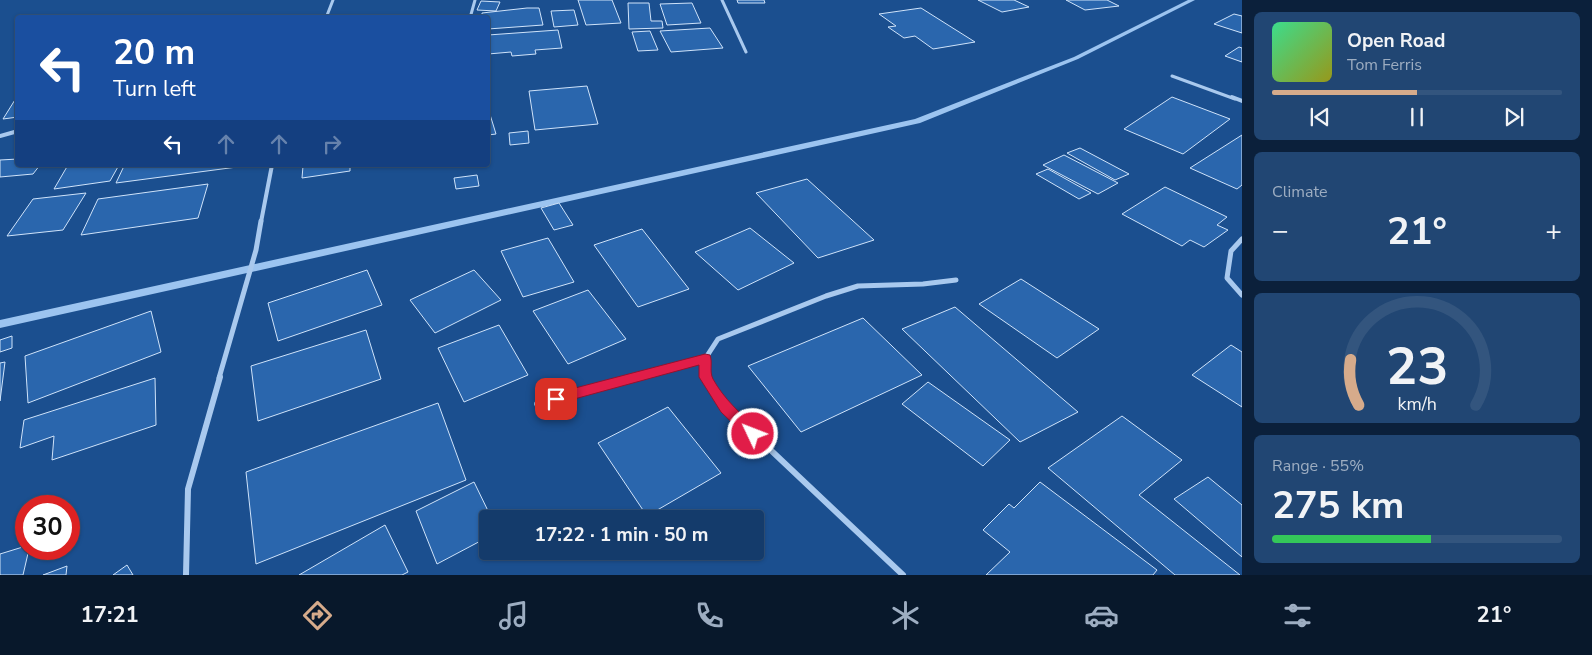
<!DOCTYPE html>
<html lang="en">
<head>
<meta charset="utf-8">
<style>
  body { margin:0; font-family:"Nunito Sans",sans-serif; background:#214673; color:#f1f3f6; height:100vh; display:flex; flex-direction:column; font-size:19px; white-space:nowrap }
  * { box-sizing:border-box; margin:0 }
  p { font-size:16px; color:#9dadc1 }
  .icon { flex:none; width:28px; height:28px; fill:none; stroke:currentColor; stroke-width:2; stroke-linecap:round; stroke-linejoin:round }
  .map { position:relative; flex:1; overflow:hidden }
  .side { display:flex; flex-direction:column; gap:12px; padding:12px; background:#0b203b; width:350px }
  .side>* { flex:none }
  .guide { position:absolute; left:15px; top:15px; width:475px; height:152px; border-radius:5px; box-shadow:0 1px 4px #0004,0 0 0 1px #33557e; background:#1a4fa0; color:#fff; overflow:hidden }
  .speed { position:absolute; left:15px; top:495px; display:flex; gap:10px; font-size:25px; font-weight:700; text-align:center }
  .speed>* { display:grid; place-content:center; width:65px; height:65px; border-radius:50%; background:#143b6b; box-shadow:0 1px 4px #0004,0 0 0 1px #33557e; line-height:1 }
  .speed .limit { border:8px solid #d22; background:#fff; color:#111 }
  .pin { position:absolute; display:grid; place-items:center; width:42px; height:42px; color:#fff; margin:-21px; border-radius:10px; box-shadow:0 2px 8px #0006 }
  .me { position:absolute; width:55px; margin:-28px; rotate:313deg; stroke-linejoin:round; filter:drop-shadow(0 0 4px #0008) }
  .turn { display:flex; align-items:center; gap:18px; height:105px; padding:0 15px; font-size:22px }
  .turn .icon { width:65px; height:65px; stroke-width:2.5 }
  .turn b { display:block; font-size:35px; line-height:42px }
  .lanes { display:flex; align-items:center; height:48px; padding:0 15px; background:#0003; justify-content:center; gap:25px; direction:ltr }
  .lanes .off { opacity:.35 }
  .big { font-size:38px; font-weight:700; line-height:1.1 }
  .side .tile { flex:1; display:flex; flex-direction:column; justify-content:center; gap:8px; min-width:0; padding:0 18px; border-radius:8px; background:#214673 }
  .side .dial { align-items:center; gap:0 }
  .dial svg { height:130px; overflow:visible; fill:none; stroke:#33557e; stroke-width:7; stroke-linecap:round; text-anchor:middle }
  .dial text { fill:#f1f3f6; stroke:none }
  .song { display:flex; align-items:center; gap:15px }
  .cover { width:60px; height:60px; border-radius:8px; background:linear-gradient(135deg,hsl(150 70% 55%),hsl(60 70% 35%)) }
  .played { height:5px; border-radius:2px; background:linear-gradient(90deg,#d6ab8b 50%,#33557e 50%) }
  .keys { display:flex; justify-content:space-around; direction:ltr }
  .heat { display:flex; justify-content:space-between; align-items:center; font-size:28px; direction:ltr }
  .charge { height:8px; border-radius:4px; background:linear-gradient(90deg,#34c759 55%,#33557e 0) }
  .trip { position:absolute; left:479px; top:510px; width:285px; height:50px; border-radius:5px; background:#143b6b; box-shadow:0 1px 4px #0004,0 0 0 1px #33557e; font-weight:700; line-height:50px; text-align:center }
  .dock { display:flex; height:80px; justify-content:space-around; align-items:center; background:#08182b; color:#9dadc1 }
  .dock .icon { width:35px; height:35px }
  .dock .on { color:#d6ab8b }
  .dock b { font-size:22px; color:#f1f3f6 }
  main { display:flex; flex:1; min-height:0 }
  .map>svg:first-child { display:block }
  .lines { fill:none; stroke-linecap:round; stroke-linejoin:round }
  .stream { fill:#9cc4f0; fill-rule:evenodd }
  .building { fill:#2a66ad; stroke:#cfe3fa }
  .street-far3 { stroke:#a9c9ee; stroke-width:3 }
  .street-far2 { stroke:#a9c9ee; stroke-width:4 }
  .street-far1 { stroke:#a9c9ee; stroke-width:5 }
  .street { stroke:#a9c9ee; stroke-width:6 }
  .route { fill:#e11d48; stroke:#92132f }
</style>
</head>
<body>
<main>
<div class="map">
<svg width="1242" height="575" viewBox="0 0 1242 575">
  <rect width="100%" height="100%" fill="#1b4f8f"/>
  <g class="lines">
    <path class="stream" d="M 1188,0 L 1195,0 L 1078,59 L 920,123 L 0,328 L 0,320 L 915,119 L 1074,57 Z"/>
  </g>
  <path class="building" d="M 578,0 L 612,0 L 621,23 L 586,25 Z
    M 737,0 L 764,0 L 765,3 L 738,3 Z
    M 978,0 L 1014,0 L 1029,7 L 1002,12 Z
    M 1066,0 L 1107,0 L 1119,6 L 1085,10 Z
    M 481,1 L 500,2 L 496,11 L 477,10 Z
    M 628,3 L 649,3 L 651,21 L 662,21 L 663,28 L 629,29 Z
    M 692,3 L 701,23 L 667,25 L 660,4 Z
    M 527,8 L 539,8 L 543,25 L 488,29 L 488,18 L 482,18 L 482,13 Z
    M 921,8 L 975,42 L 933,49 L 915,36 L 904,38 L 888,27 L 896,26 L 879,14 Z
    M 574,10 L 578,25 L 554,27 L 551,11 Z
    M 1234,14 L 1242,16 L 1242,33 L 1214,24 Z
    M 710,28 L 723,48 L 671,52 L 660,31 Z
    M 558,30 L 562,48 L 535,50 L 536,54 L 512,56 L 511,52 L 488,54 L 488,35 Z
    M 650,31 L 658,50 L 638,51 L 632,32 Z
    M 1239,47 L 1242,48 L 1242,62 L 1225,56 Z
    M 587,86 L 598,124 L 535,130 L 529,91 Z
    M 18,95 L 18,117 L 3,119 Z
    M 1172,97 L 1230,119 L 1183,154 L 1124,129 Z
    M 488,108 L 496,134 L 488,135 Z
    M 528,131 L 529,143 L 510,145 L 509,133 Z
    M 1242,135 L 1242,185 L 1237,189 L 1190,168 Z
    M 1080,148 L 1129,174 L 1115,180 L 1067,153 Z
    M 1064,155 L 1118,183 L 1098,194 L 1043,165 Z
    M 18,159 L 18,165 L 40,165 L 33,174 L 0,177 L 0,160 Z
    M 68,165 L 119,165 L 110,181 L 54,189 Z
    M 132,165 L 238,165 L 237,167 L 116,183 L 124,166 Z
    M 313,165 L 350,165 L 350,171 L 302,178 L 303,166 Z
    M 1048,169 L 1091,193 L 1079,199 L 1036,174 Z
    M 477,175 L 479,186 L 456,189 L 454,178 Z
    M 807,179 L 874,240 L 818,258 L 756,193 Z
    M 208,184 L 198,218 L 81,235 L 98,199 Z
    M 1165,187 L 1227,217 L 1217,225 L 1228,230 L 1204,247 L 1190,240 L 1182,246 L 1122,214 Z
    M 86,193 L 63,230 L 7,236 L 33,199 Z
    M 559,203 L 573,225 L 554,230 L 541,208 Z
    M 750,228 L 794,263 L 738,290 L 695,252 Z
    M 642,229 L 689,289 L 638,307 L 594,245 Z
    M 548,238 L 574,282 L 523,297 L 501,251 Z
    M 367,270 L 382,305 L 278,341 L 268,303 Z
    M 474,270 L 501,300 L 435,333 L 410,300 Z
    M 1021,279 L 1099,329 L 1057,358 L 979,304 Z
    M 588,290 L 626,339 L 568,364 L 533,311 Z
    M 955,307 L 1078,412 L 1020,442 L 902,329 Z
    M 151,311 L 161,352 L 28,403 L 25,356 Z
    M 863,318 L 922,375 L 801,432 L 748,366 Z
    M 499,325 L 528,375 L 464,402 L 438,348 Z
    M 366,330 L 381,379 L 258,421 L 251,366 Z
    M 12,336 L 12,348 L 0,352 L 0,340 Z
    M 1231,345 L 1242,352 L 1242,407 L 1192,375 Z
    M 5,362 L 0,401 L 0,363 Z
    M 155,378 L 156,425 L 52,460 L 54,436 L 20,448 L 24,420 Z
    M 928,382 L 1010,440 L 983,466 L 902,404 Z
    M 438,403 L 466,480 L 256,564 L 246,472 Z
    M 668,407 L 721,473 L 647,516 L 598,443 Z
    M 1122,416 L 1182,460 L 1139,495 L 1240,575 L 1175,575 L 1048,468 Z
    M 1208,477 L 1242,505 L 1242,557 L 1174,499 Z
    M 474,482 L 492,519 L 488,519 L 488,537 L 437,564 L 416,511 Z
    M 1040,482 L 1157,570 L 1153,575 L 986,575 L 1010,552 L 983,530 L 1009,504 L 1014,508 Z
    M 385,525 L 408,572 L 402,575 L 299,575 Z
    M 26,546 L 26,549 L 29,549 L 23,575 L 0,575 L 0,554 Z
    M 127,565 L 133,575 L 113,575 Z
    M 67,566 L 66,575 L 43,575 Z"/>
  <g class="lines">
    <path class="street-far3" d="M 722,0 L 746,52
      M 326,18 L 333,0
      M 470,18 L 475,0
      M 1172,76 L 1235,99"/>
    <path class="street-far2" d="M 1232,97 L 1242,101
      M 0,136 L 18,131
      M 261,222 L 272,165"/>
    <path class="street-far1" d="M 1242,239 L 1231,251 L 1227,278 L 1242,295
      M 219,378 L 256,250 L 261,221
      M 633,378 L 705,359
      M 706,378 L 705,359 L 718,339 L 826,296 L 858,286 L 923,284 L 956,280"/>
    <path class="street" d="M 705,377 L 726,408 L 903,575
      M 537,404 L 637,377
      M 186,575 L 188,489 L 220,377"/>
  </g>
  <path class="route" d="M 705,354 L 710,355 C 713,363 709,371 713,379 C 724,399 741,414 758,430 L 760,434 L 758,438 L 753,440 L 748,438 L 721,412 L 699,377 L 699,365 L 556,404 L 551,402 L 549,399 L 551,395 L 556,393 Z"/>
</svg>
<div class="speed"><div class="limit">30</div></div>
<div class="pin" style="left:556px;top:399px;background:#d93025"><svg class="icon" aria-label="arrive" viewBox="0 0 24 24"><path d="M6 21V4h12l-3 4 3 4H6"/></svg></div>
<svg class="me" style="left:753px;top:434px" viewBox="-20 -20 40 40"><circle r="17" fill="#e11d48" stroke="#fff" stroke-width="3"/><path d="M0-11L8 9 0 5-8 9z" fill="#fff"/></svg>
<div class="trip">17:22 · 1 min · 50 m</div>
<div class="guide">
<div class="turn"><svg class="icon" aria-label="left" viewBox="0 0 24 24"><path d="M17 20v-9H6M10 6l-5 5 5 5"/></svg><div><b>20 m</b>Turn left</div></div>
<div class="lanes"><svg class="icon" aria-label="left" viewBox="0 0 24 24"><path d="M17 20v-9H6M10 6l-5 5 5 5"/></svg><svg class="icon off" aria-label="ahead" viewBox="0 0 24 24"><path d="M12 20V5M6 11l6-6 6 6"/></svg><svg class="icon off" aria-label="ahead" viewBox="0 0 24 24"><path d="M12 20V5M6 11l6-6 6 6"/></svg><svg class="icon off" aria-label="right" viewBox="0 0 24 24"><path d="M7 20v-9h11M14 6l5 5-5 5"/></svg></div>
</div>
</div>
<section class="side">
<div class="tile">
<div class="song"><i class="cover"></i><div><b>Open Road</b><p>Tom Ferris</p></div></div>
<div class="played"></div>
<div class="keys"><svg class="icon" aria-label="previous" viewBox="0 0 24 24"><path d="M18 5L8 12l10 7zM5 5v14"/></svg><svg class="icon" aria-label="pause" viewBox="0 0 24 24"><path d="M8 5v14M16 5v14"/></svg><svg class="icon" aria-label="next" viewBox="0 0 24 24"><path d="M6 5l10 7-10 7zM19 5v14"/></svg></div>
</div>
<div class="tile"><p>Climate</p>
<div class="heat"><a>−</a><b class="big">21°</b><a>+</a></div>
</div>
<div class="tile dial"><svg viewBox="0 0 100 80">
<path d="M14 69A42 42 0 1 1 86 69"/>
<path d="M14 69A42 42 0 0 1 9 41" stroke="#d6ab8b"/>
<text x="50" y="56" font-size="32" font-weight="700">23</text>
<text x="50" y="72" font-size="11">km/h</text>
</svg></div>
<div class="tile"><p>Range · 55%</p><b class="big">275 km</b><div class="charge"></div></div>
</section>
</main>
<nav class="dock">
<b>17:21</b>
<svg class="icon on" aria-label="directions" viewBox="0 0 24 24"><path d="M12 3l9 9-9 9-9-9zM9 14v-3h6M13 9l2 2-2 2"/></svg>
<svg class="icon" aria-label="music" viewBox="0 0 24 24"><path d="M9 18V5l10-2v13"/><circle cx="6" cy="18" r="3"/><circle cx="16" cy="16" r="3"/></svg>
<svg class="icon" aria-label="phone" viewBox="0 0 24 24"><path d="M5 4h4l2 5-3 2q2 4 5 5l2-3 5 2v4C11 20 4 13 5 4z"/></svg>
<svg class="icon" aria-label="climate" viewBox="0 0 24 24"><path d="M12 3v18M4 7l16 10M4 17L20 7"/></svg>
<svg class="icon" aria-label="car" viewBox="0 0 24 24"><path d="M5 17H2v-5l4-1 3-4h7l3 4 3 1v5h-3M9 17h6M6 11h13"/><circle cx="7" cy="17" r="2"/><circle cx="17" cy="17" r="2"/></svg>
<svg class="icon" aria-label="filters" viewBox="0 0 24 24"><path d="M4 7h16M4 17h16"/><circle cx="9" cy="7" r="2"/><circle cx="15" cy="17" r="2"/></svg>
<b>21°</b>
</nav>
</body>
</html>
